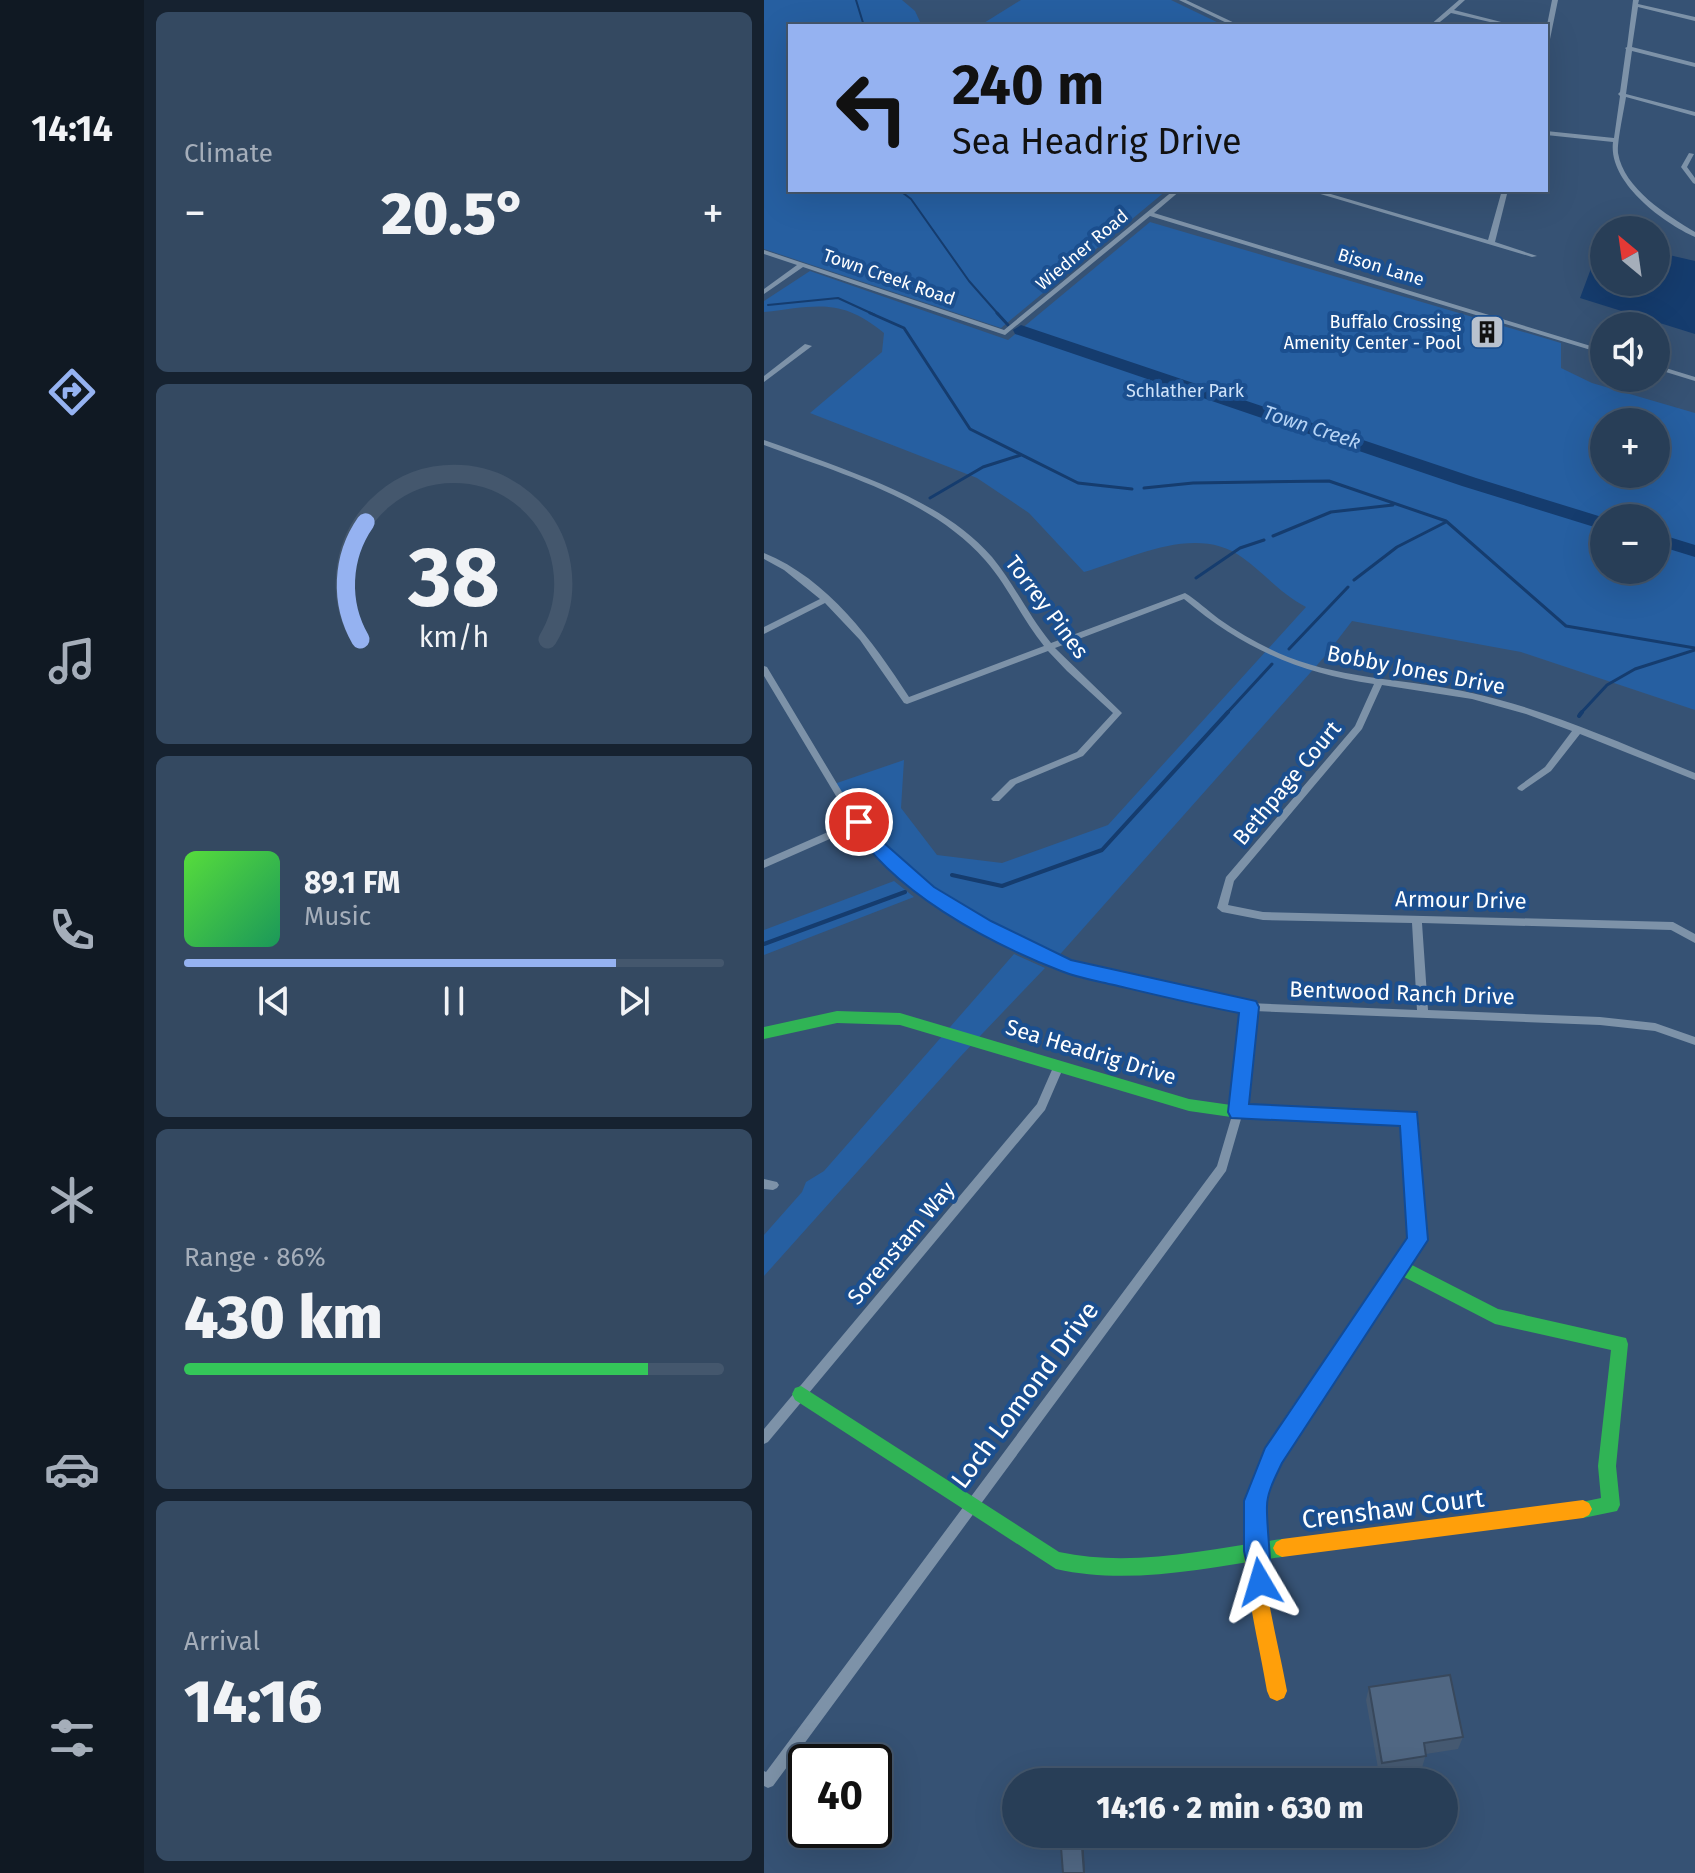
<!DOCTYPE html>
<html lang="en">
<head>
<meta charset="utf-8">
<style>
  body { margin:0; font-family:"Fira Sans",sans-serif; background:#344961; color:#f1f3f6; height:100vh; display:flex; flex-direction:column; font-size:30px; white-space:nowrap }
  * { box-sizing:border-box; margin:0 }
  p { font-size:26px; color:#a5aeba }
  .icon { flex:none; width:44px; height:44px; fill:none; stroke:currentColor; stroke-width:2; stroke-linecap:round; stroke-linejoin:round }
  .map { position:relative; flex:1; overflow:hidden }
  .drawer { display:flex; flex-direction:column; gap:12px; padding:12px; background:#162230; width:620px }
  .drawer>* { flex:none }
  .guide { position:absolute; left:24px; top:24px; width:760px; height:168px; border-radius:0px; box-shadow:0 8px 32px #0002,0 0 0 2px #44576d; background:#95b2f1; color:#111; overflow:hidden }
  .needle { width:52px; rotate:331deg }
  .controls { position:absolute; left:826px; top:216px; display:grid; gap:16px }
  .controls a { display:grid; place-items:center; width:80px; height:80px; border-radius:50%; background:#283e57; box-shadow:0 8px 32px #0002,0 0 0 2px #44576d; font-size:40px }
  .speed { position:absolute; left:24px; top:1744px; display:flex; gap:16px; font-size:40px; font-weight:700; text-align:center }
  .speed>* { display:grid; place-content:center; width:104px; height:104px; border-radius:50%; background:#283e57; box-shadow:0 8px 32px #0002,0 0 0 2px #44576d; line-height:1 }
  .speed .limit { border:4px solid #111; border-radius:12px; background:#fff; color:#111 }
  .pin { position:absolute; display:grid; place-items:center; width:68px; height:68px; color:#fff; margin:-34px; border:4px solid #fff; border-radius:50%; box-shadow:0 2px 8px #0007 }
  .me { position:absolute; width:88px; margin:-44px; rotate:353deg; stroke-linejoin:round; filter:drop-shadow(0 0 6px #0008) }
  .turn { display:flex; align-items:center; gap:28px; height:168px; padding:0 32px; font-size:36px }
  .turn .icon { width:104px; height:104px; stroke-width:2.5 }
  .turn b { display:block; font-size:56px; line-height:68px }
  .big { font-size:60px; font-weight:800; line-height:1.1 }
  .drawer .widget { flex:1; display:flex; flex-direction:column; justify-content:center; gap:12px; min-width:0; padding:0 28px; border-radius:12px; background:#344961 }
  .drawer .dial { align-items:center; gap:0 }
  .dial svg { height:208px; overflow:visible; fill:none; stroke:#44576d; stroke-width:7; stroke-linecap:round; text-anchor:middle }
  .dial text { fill:#f1f3f6; stroke:none }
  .song { display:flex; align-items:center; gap:24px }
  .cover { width:96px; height:96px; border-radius:12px; background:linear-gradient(135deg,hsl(110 70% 55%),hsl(150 70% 35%)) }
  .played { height:8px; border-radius:4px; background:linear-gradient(90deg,#95b2f1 80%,#44576d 80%) }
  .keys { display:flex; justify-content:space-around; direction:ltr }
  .heat { display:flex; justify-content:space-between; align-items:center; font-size:44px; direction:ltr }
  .charge { height:12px; border-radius:6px; background:linear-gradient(90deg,#34c759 86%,#44576d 0) }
  .trip { position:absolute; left:238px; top:1768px; width:456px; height:80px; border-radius:40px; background:#283e57; box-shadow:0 8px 32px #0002,0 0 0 2px #44576d; font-weight:800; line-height:80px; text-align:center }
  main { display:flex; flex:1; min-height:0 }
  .tab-bar { display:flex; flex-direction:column; width:144px; justify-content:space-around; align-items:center; background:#101923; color:#a5aeba }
  .tab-bar .icon { width:56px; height:56px }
  .tab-bar .selected { color:#95b2f1 }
  .tab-bar b { font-size:36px; color:#f1f3f6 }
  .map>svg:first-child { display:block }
  .green { fill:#265fa1; fill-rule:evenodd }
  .water { fill:#153c6e }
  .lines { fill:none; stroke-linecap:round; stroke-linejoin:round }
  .stream-far2 { stroke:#153c6e; stroke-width:2 }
  .stream-far1 { stroke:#153c6e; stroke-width:3 }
  .stream { stroke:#153c6e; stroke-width:4 }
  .river { fill:#153c6e; fill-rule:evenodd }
  .street { fill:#7d92a8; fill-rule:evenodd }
  .fast { fill:#30b455; fill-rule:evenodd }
  .slow { fill:#ff9f0a; fill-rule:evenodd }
  .wall { fill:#455971 }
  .shaded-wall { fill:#38485c }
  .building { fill:#506783; stroke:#38485c; stroke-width:2 }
  .route { fill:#1a73e8; stroke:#114b97; stroke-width:2 }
  .labels { text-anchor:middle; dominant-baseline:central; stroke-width:8; stroke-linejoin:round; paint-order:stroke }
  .far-street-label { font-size:18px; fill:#fff; stroke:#1b4f8f }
  .far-poi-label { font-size:18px; fill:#fff; stroke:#1b4f8f; text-anchor:end }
  .far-park-label { font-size:18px; fill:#cfe3fa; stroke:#1b4f8f }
  .far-water-label { font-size:20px; font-style:italic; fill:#b5d3f5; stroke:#1b4f8f }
  .street-label { font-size:22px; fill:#fff; stroke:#1b4f8f }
  .near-street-label { font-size:26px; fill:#fff; stroke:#1b4f8f }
</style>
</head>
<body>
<main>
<nav class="tab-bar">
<b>14:14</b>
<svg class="icon selected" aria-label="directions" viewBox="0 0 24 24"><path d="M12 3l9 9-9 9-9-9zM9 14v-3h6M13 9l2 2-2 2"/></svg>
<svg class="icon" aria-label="music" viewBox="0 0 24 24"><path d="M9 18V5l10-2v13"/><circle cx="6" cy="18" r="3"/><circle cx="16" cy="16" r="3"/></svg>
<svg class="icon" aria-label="phone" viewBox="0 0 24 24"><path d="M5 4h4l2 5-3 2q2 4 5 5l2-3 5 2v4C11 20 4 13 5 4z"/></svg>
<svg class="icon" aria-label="climate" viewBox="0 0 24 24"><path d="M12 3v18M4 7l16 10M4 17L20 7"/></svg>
<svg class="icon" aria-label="car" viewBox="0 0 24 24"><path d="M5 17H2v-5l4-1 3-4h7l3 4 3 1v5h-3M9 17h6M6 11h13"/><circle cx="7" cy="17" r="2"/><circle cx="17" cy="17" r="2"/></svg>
<svg class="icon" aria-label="filters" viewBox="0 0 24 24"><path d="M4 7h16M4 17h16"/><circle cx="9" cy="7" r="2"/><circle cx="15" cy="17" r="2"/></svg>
</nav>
<section class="drawer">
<div class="widget"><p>Climate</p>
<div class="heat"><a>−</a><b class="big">20.5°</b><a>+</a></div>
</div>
<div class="widget dial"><svg viewBox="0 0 100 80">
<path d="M14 69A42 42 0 1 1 86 69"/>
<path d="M14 69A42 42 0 0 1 16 24" stroke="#95b2f1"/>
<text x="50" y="56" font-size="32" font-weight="700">38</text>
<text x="50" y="72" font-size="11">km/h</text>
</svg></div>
<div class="widget">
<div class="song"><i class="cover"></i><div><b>89.1 FM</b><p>Music</p></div></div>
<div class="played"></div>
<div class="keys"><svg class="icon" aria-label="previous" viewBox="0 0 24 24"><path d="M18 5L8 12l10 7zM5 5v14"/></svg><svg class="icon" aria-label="pause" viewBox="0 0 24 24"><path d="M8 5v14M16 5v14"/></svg><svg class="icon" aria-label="next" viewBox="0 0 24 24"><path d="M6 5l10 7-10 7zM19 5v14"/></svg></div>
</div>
<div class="widget"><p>Range · 86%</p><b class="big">430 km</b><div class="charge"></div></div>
<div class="widget"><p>Arrival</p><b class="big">14:16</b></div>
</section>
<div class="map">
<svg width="931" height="1873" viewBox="0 0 931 1873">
  <rect width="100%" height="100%" fill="#365274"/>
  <path class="green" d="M 0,0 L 138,0 L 151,11 L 158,26 L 26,26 L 26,190 L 403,190 L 237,328 L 0,249 Z
    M 257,0 L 407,0 L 461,26 L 215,26 Z
    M 386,222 L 797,343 L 797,368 L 828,383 L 931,413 L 931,710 L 757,652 L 588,621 L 562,655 L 291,960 L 164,892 L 113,847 L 70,784 L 140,760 L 137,808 L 173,855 L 238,863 L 344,825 L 542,607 C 516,593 502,575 479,558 C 433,523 368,558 320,572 L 265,513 L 213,478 L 46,413 L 118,352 L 120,333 C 77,297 52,306 0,312 L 0,301 L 46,271 L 244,340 ZM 840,422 L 892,422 L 892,474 L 840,474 ZM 840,518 L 892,518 L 892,570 L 840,570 Z
    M 130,881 L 150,897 L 0,955 L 0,930 Z
    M 250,954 L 281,968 L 196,1057 L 0,1276 L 0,1235 L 38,1192 L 42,1182 L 60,1171 Z"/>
  <path class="water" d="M 838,239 L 840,282 L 892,282 L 892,252 L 931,261 L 931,334 L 816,298 Z"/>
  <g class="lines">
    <path class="stream-far2" d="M 92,0 L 100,26
      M 135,190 L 147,199 L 205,281 L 235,315
      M 4,305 L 74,298 L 111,315"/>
    <path class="stream-far1" d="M 106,313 L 140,328 L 206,429 L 314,483 L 368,489
      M 233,313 L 244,325
      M 380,488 L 429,483 L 565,481 L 682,521 L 802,626 L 931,648
      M 166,498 L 219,467 L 257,455
      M 509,536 L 567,512 L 629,505
      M 432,578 L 476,548 L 500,540
      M 590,580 L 633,547 L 682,522
      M 525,649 L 584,587
      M 462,714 L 508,664
      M 816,714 L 843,685 L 871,669 L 931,650"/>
    <path class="stream" d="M 815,716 L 818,712
      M 188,875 L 238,886 L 338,850 L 464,712
      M 0,944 L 141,892"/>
    <path class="river" d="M 257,325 L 712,478 L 841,518 L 840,530 L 698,486 L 251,334 L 249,330 Z
      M 892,533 L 931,545 L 931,557 L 892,545 Z"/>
    <path class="street" d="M 415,0 L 422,0 L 477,26 L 469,26 Z
      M 695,0 L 701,0 L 690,10 L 753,26 L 743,26 L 687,13 L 671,26 L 665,26 Z
      M 788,0 L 794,0 L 785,44 L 782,46 L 782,30 Z
      M 869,0 L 875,0 L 874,4 L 931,17 L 931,21 L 874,7 L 868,47 L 931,63 L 931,67 L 868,51 L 862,94 L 931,112 L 931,116 L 862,97 C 860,110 853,142 854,153 C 860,189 903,215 931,232 L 931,237 C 898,222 844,182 849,142 L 782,135 L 782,131 L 850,138 L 856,96 L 854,94 L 856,92 L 862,49 L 861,48 L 863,47 Z
      M 925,153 L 930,154 L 923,167 L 931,178 L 931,184 L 929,183 L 917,167 Z
      M 410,190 L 417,190 L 390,213 L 840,350 L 840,354 L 386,216 L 241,335 L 39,267 L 0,294 L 0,289 L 33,265 L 0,254 L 0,250 L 240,330 Z
      M 543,190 L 553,190 L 724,240 L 738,190 L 744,190 L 731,242 L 773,256 L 768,257 Z
      M 41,344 L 48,346 L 0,382 L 0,376 Z
      M 892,365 L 931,377 L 931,381 L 892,369 Z
      M 0,440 C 21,447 42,455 64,463 C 122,485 186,509 228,557 C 250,584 265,616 287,643 L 421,593 C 433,600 444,611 455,619 C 476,634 500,647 524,657 C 583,680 646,679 708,693 C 785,710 858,744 931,773 L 931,780 L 816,734 L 787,771 L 758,791 L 755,790 L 753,788 L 755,786 L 781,767 L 808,731 L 762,714 L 708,699 L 618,685 L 598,729 L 470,881 L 464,905 L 499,912 L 909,922 L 931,934 L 931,943 L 907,930 L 658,923 L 664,1010 L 836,1017 L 891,1023 L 931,1037 L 931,1045 L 891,1031 L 836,1025 L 490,1011 L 479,1112 L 462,1171 L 9,1786 L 4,1788 L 0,1786 L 0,1771 L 2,1772 L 453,1166 L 469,1112 L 479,1010 L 421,999 L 299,969 L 217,929 L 161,895 L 110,850 L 93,827 L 0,868 L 0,860 L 89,821 L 72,796 L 0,676 L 0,666 L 3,667 L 78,792 L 116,844 L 167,889 L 225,923 L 305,963 L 421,991 L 485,1003 L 653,1010 L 648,923 L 499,920 L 458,912 L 453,908 L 462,877 L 591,726 L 610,684 C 535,673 478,648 420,599 L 291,648 L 358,713 L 319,756 L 252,784 L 235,801 L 229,801 L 227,799 L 246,780 L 313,752 L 349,713 L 303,671 L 284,651 L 143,704 L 140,703 L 96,640 L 61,603 L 0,634 L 0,627 L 56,599 L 20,570 L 0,559 L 0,553 C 64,579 109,641 145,697 L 280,646 C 258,619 244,586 221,560 C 167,498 74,473 0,445 Z
      M 295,1062 L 299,1063 L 300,1066 L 281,1110 L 4,1442 L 0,1444 L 0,1429 L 273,1104 L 291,1063 Z
      M 0,1179 L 13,1182 L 15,1185 L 13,1188 L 9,1190 L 0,1189 Z"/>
    <path class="fast" d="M 73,1011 L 136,1013 L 425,1099 L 474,1106 L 651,1113 L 654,1118 L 661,1240 L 646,1264 L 734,1309 L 862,1338 L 864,1344 L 852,1466 L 856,1505 L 853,1511 L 819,1518 L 813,1515 L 810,1509 L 813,1503 L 837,1498 L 834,1466 L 847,1350 L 731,1324 L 638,1276 L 593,1343 L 587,1346 L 581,1343 L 579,1338 L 581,1333 L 645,1239 L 639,1124 L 474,1118 L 425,1111 L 136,1025 L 73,1023 L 0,1039 L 0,1027 Z
      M 37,1386 L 295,1552 C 369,1568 444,1549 518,1539 L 524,1542 L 527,1548 L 524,1554 L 518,1557 C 443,1567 368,1586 292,1569 L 31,1400 L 28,1394 L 31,1388 Z"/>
    <path class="slow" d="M 587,1330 L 593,1333 L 595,1338 L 593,1343 C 564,1387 509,1451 500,1502 C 490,1558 513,1635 523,1691 L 520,1698 L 513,1701 L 506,1698 L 503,1691 C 494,1635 472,1557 482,1502 C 493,1445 549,1380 581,1333 Z
      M 819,1500 L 825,1503 L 828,1509 L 825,1515 L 819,1518 L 518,1557 L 512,1554 L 509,1548 L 512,1542 L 518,1539 Z"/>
  </g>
  <path class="wall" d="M 605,1687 L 699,1737 L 694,1749 L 662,1754 L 658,1768 L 615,1774 L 602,1700 Z"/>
  <path class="shaded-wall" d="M 317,1834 L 319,1834 L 321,1873 L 320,1873 Z"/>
  <path class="building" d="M 686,1675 L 699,1737 L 660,1743 L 662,1756 L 618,1763 L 605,1687 Z
    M 296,1834 L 317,1834 L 320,1873 L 299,1873 Z"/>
  <path class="route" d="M 95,816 L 101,818 L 119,842 L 170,887 L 227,921 L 307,960 L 492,1001 L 495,1007 L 485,1104 L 653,1112 L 664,1240 L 518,1463 C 512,1476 503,1492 503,1506 C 502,1526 510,1578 505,1591 L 496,1594 L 488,1591 L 480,1551 L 480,1501 L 501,1448 L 643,1238 L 636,1126 L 467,1118 L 464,1112 L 475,1013 C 433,1005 392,995 350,985 C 333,981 314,978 297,971 C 225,943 126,891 86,822 Z"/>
  <defs>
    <g id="building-square" transform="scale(1.8)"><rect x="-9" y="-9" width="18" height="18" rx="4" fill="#b9c2ce" stroke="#1b4f8f"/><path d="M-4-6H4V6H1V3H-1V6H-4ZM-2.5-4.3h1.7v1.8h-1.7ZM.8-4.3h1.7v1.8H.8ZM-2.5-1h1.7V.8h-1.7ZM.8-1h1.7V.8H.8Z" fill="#111"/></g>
  </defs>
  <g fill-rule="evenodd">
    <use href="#building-square" x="723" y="332"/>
  </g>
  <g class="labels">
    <g class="far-street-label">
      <text transform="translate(318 250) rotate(-40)">Wiedner Road</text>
      <text transform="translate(617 267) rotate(17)">Bison Lane</text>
      <text transform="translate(125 277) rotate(19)">Town Creek Road</text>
    </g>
    <g class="far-poi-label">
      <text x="697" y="322">Buffalo Crossing<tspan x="697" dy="21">Amenity Center - Pool</tspan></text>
    </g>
    <g class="far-park-label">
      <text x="421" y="391">Schlather Park</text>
    </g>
    <g class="far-water-label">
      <text transform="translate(548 427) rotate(18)">Town Creek</text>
    </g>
    <g class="street-label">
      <text transform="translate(283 607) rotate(53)">Torrey Pines</text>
      <text transform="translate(652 670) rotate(11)">Bobby Jones Drive</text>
      <text transform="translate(523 783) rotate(-50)">Bethpage Court</text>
      <text transform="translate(697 900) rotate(1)">Armour Drive</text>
      <text transform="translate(638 993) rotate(2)">Bentwood Ranch Drive</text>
      <text transform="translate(327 1052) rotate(17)">Sea Headrig Drive</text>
      <text transform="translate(137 1243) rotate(-50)">Sorenstam Way</text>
    </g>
    <g class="near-street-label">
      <text transform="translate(261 1395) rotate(-53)">Loch Lomond Drive</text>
      <text transform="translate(629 1509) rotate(-7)">Crenshaw Court</text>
    </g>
  </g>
</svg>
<div class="controls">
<a><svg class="needle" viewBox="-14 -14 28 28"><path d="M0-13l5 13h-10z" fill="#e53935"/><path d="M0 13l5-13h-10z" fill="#a5aeba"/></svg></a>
<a><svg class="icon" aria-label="sound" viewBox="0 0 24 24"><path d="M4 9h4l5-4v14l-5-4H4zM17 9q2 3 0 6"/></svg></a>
<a>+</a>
<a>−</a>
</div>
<div class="speed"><div class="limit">40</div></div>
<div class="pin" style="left:95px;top:822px;background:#d93025"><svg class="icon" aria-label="arrive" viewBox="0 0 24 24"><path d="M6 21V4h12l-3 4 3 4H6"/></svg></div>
<svg class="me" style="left:496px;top:1582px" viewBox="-20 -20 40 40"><path d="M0-17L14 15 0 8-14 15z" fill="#1a73e8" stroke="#fff" stroke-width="4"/></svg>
<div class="trip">14:16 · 2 min · 630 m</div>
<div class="guide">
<div class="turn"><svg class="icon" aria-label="left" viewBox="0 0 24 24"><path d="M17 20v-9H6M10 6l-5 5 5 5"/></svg><div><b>240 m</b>Sea Headrig Drive</div></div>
</div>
</div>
</main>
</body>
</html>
